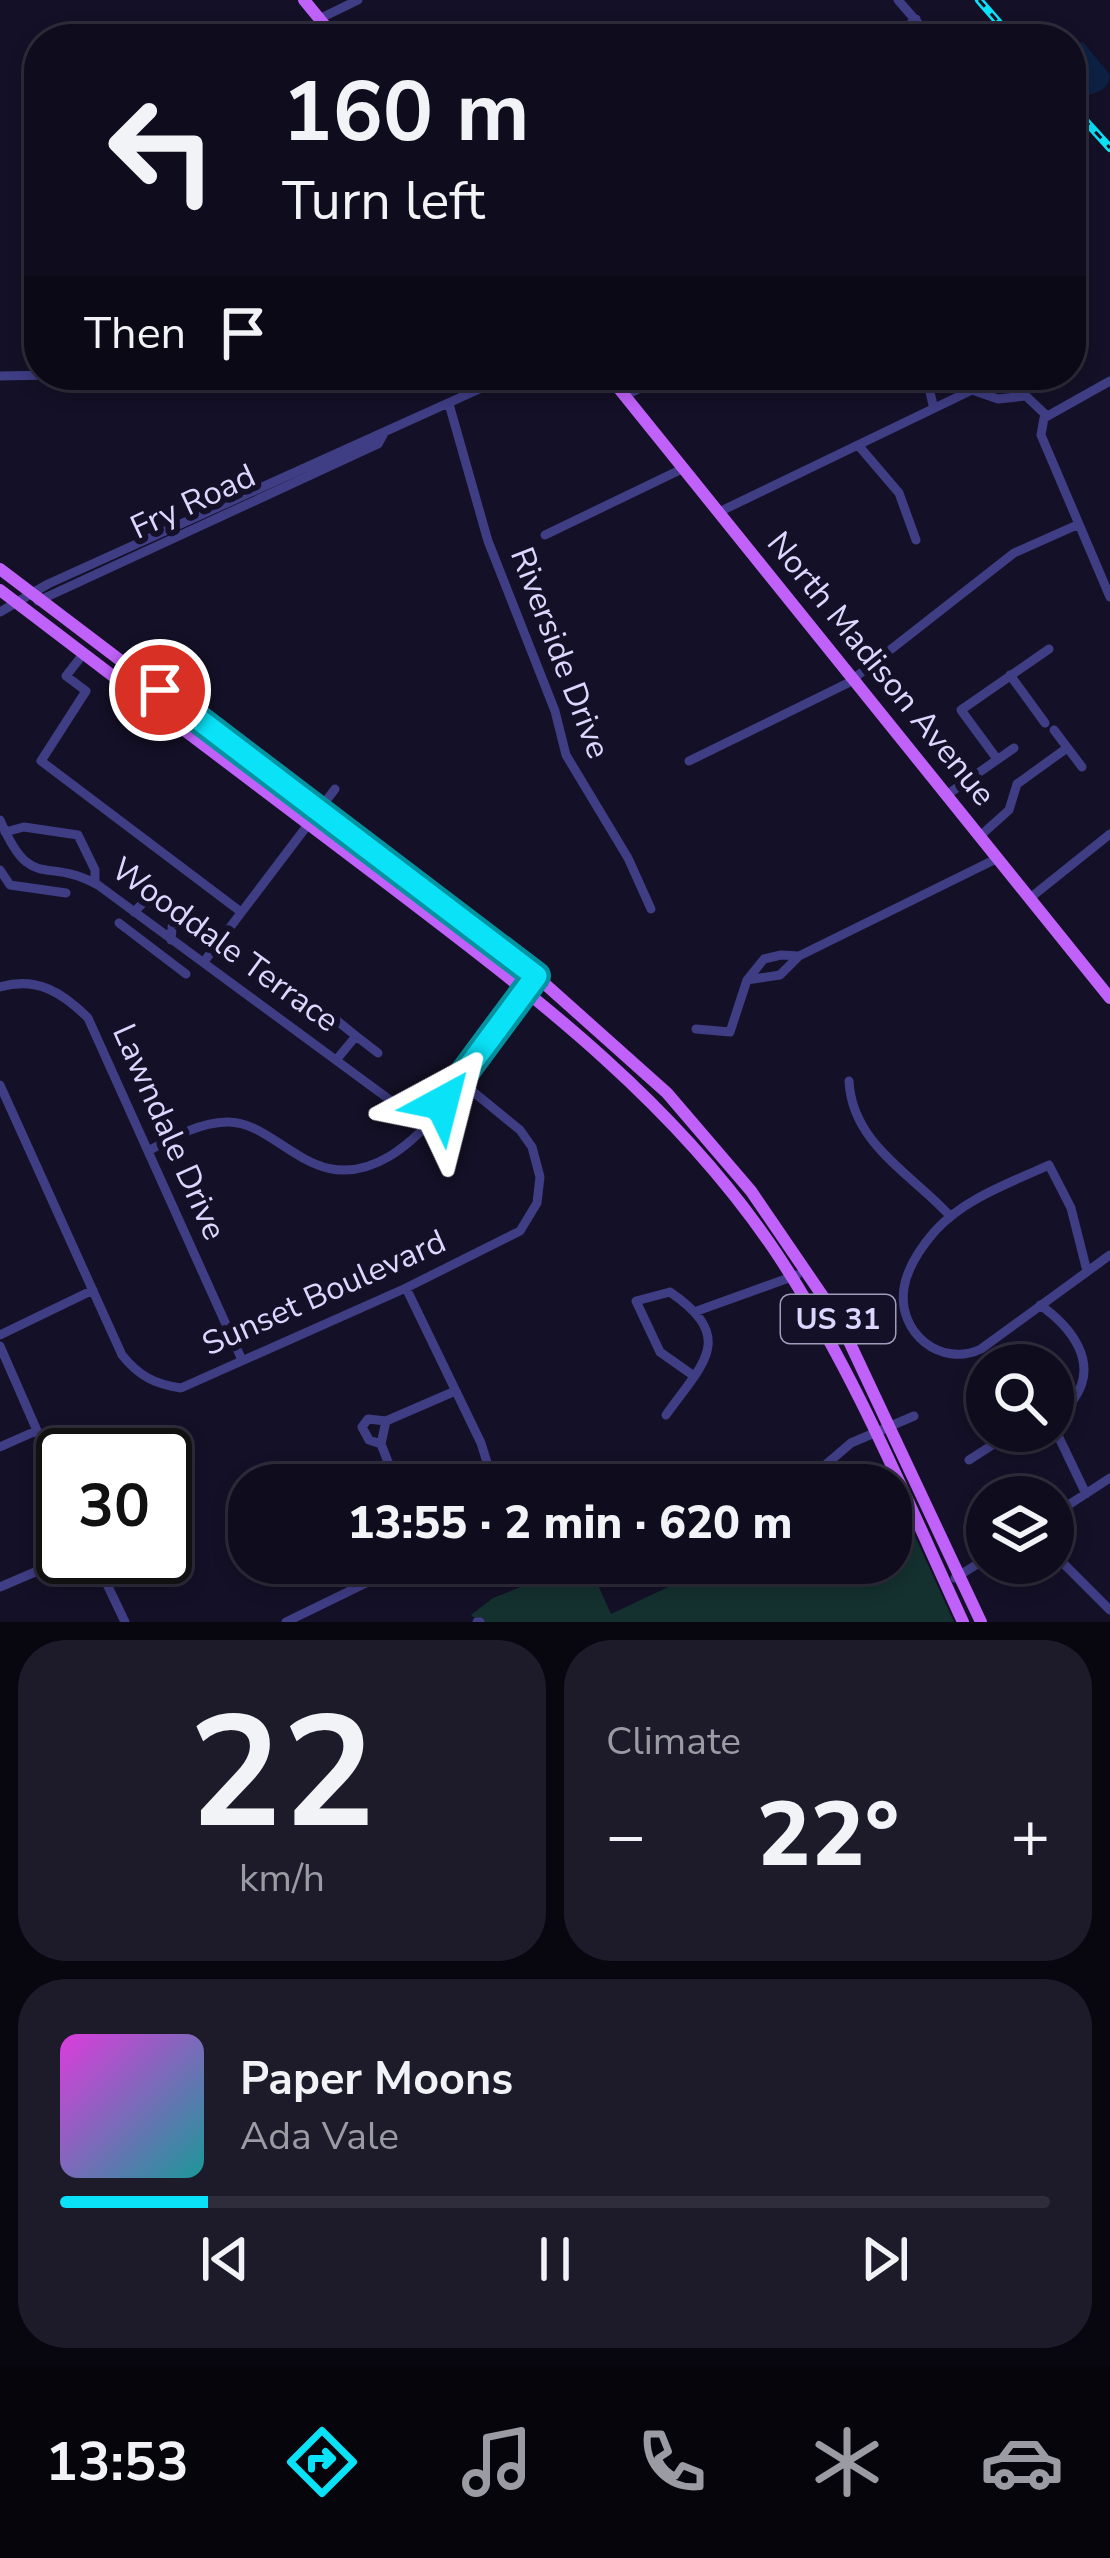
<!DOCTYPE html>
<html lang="en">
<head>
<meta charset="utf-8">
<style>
  body { margin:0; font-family:"Nunito Sans",sans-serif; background:#1d1a2a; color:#f1f3f6; height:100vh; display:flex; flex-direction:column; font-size:45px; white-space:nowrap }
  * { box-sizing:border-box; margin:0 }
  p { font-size:39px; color:#9b9ba4 }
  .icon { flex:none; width:66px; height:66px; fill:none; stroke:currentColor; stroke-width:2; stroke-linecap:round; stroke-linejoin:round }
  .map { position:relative; height:1622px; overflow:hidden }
  .drawer { display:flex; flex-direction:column; gap:18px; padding:18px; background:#080710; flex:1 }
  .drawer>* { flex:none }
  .hud { position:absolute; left:24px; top:24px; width:1062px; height:366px; border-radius:48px; box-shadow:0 6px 18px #0003,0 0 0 3px #2f2c3b; background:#0f0c1d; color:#f1f3f6; overflow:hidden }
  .fabs { position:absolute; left:966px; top:1344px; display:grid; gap:24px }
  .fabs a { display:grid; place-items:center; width:108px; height:108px; border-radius:50%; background:#0f0c1d; box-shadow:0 6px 18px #0003,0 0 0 3px #2f2c3b; font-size:60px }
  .speed { position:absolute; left:36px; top:1428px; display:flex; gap:24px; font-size:60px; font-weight:700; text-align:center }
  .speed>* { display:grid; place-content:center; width:156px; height:156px; border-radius:50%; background:#0f0c1d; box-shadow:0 6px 18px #0003,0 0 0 3px #2f2c3b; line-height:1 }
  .speed .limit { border:6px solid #111; border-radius:18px; background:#fff; color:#111 }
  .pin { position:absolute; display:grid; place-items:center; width:102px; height:102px; color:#fff; margin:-51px; border:6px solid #fff; border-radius:50%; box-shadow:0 3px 12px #0007 }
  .me { position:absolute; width:132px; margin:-66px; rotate:38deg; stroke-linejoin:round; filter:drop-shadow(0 0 9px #0008) }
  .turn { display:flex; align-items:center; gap:42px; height:252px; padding:0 60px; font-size:54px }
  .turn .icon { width:156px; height:156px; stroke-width:2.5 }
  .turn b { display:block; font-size:84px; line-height:102px }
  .then { display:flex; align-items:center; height:114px; padding:0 60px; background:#0003; gap:24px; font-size:45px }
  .big { font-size:90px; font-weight:800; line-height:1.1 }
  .drawer .tile { flex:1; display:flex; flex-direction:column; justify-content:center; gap:18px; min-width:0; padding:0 42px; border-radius:48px; background:#1d1a2a }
  .drawer .dial { align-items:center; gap:0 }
  .dial b { font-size:156px; line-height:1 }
  .song { display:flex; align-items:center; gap:36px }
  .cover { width:144px; height:144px; border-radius:18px; background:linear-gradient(135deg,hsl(300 70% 55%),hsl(180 70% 35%)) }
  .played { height:12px; border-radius:6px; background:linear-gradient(90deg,#0ae2f7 15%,#2f2c3b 15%) }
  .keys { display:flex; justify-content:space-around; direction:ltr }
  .heat { display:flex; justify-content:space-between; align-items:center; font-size:66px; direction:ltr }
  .drawer .tiles { flex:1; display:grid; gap:18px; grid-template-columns:1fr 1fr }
  .tile:last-child { grid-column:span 2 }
  .trip { position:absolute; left:228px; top:1464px; width:684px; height:120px; border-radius:48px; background:#0f0c1d; box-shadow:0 6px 18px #0003,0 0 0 3px #2f2c3b; font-weight:800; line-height:120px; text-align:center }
  .menu { display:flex; height:192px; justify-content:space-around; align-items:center; background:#06050c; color:#9b9ba4 }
  .menu .icon { width:84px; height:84px }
  .menu .on { color:#0ae2f7 }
  .menu b { font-size:54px; color:#f1f3f6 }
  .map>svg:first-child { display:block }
  .green { fill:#14312f }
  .water { fill:#0c2144 }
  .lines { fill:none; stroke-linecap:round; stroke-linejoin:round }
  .minor { stroke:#3f3d84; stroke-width:9 }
  .major { stroke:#c062fa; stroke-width:12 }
  .rail-casing { stroke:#0ae2f7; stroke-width:8 }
  .rail { stroke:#141027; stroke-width:3; stroke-dasharray:9; stroke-linecap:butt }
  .route-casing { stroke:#0693a1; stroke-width:30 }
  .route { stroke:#0ae2f7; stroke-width:21 }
  .labels { text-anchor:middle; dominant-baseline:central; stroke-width:12; stroke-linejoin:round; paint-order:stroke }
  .shield { fill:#141027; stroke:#a09bbe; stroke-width:3 }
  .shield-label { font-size:30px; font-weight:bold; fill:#dcd7fe }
  .street-label { font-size:33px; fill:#dcd7fe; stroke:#141027 }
</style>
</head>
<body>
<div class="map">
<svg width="1110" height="1622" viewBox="0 0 1110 1622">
  <rect width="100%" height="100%" fill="#141027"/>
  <path class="green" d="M 890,1481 L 954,1622 L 479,1622 L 471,1615 L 493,1598 L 582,1563 L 588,1563 L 611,1614 L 719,1563 L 891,1563 L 891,1485 L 883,1485 Z"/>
  <path class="water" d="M 1083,42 L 1110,75 C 1110,90 1092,96 1079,96 L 1071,87 L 1071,45 Z"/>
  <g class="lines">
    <path class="minor" d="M 898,0 L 932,39
      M 319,19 L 358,0
      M 893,39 L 916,19
      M 926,375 L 933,405
      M 0,376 L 53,375
      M 1110,381 L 1044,418 L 1041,435 L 1110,597
      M 624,396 L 667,375
      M 449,404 L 488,541 L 555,711 L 566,755 L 628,858 L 651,909
      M 858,445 L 899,493 L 916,540
      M 719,512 L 972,390 L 998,399 L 1026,396 L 1047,416
      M 545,535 L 684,468
      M 38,601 L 378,444 L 383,435
      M 0,612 L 48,584 L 510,375
      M 84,653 L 66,676 L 86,691 L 41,761 L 241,912
      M 1010,675 L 1045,723
      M 1054,730 L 1082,767
      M 997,759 L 961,710 L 1049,649
      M 689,761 L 848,683 L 1014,553 L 1077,525
      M 948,794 L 1014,748
      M 0,820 C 32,894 44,855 98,885 L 424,1125
      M 5,832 L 24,827 L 78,835 L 95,870 L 95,883
      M 980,836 L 1009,810 L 1017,784 L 1067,748
      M 0,870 L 10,885 L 66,893
      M 1030,898 L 1110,834
      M 134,912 L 144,902 L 174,906 L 171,940
      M 119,923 L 186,974
      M 781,955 L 799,956 L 780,975 L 747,980 L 764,959 Z
      M 799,956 L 998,858
      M 206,959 L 335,789
      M 0,987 C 37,976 63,993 88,1018 L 242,1360
      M 335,1019 L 356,1036
      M 696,1029 L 730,1032 L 747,980
      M 337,1059 L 356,1036 L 378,1053
      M 849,1081 C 852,1144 913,1175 950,1216
      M 0,1085 L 122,1355 C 139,1376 154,1384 181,1388 L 406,1288 L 520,1231 L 537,1203 L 540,1177 L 532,1147 L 520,1130 L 460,1081
      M 150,1150 C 174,1137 198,1123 227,1122 C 279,1121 313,1202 390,1156 C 445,1123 499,1028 536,976
      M 1087,1271 L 1071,1208 L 1049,1165 C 1010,1183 965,1198 935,1231 C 922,1246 907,1268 904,1288 C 897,1333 941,1368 981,1349 L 1110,1255
      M 406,1288 L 481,1443 L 494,1485
      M 1040,1305 C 1070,1326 1100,1362 1074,1399 L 1053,1410
      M 697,1311 L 797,1275
      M 0,1335 L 93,1290
      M 0,1346 L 63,1490
      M 666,1415 C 703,1363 737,1338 670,1292 L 636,1301 L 660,1352 L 694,1376
      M 1053,1425 L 1086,1494
      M 381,1444 L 369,1440 L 362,1427 L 368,1419 L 386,1421
      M 0,1447 L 36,1431
      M 969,1460 L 1014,1431
      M 397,1485 L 381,1444 L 386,1421 L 453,1392
      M 802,1485 L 851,1443 L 914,1416
      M 1053,1515 L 1110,1478
      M 1053,1553 L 1110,1610
      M 94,1557 L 125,1622
      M 955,1578 L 987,1558
      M 0,1587 L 70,1557
      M 286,1622 L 407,1563
      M 477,1622 L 480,1622"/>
    <path class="major" d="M 304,0 L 336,39
      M 608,375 L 1110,998
      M 0,569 L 536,976 L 667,1093 L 751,1191 L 839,1320 L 981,1622
      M 0,590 C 125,686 252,781 377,876 C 525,989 675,1099 779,1257 C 854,1371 906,1498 963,1622"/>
    <g class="rail-casing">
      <path id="rail" d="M 979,0 L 1013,39
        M 1071,105 L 1110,148"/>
    </g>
    <use href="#rail" class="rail"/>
  </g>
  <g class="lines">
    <g class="route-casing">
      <path id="route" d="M 160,690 L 536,976 L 442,1103"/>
    </g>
    <use href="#route" class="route"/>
  </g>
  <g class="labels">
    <rect class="shield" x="781" y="1295" width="114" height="48" rx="9"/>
    <g class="shield-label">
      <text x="838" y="1319">US 31</text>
    </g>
    <g class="street-label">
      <text transform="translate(193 502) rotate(-25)">Fry Road</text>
      <text transform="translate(560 653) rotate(69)">Riverside Drive</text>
      <text transform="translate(881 669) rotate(51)">North Madison Avenue</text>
      <text transform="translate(225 945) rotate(36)">Wooddale Terrace</text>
      <text transform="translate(169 1132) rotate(66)">Lawndale Drive</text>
      <text transform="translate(324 1293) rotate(-24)">Sunset Boulevard</text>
    </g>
  </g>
</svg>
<div class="fabs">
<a><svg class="icon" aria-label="search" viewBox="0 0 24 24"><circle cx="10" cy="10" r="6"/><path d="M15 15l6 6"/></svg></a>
<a><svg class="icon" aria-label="layers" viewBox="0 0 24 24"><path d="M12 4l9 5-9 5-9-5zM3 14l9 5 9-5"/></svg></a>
</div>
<div class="speed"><div class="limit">30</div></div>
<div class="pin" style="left:160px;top:690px;background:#d93025"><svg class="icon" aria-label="arrive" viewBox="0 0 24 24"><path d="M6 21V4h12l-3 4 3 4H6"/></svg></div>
<svg class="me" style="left:442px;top:1103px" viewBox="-20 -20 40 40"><path d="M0-17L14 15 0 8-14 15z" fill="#0ae2f7" stroke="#fff" stroke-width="4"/></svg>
<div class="trip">13:55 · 2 min · 620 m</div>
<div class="hud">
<div class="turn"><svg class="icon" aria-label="left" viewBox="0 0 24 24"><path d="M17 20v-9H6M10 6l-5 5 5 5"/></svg><div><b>160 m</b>Turn left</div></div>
<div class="then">Then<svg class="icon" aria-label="arrive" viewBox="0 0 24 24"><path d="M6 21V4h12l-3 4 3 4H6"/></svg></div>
</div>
</div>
<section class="drawer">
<div class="tiles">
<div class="tile dial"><b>22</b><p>km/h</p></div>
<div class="tile"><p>Climate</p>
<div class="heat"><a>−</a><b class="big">22°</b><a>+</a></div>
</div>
<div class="tile">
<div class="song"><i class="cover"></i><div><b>Paper Moons</b><p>Ada Vale</p></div></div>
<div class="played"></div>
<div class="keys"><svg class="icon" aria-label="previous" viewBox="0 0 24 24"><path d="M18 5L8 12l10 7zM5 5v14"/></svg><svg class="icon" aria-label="pause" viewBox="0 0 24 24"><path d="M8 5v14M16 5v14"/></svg><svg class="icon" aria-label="next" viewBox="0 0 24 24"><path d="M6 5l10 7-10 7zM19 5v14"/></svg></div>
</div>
</div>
</section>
<nav class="menu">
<b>13:53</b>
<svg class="icon on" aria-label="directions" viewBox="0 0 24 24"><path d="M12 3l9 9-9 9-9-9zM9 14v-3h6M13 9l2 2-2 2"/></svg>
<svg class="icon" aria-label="music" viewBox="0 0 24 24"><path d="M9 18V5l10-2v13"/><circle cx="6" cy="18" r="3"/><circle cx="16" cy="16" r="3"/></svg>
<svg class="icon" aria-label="phone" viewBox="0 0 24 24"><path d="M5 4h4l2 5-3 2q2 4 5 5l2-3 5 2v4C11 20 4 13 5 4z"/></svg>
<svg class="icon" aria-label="climate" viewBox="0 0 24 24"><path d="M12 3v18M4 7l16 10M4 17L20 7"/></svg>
<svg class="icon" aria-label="car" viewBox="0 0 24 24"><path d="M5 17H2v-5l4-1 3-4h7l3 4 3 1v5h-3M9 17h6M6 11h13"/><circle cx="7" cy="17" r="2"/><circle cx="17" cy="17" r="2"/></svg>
</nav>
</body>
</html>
